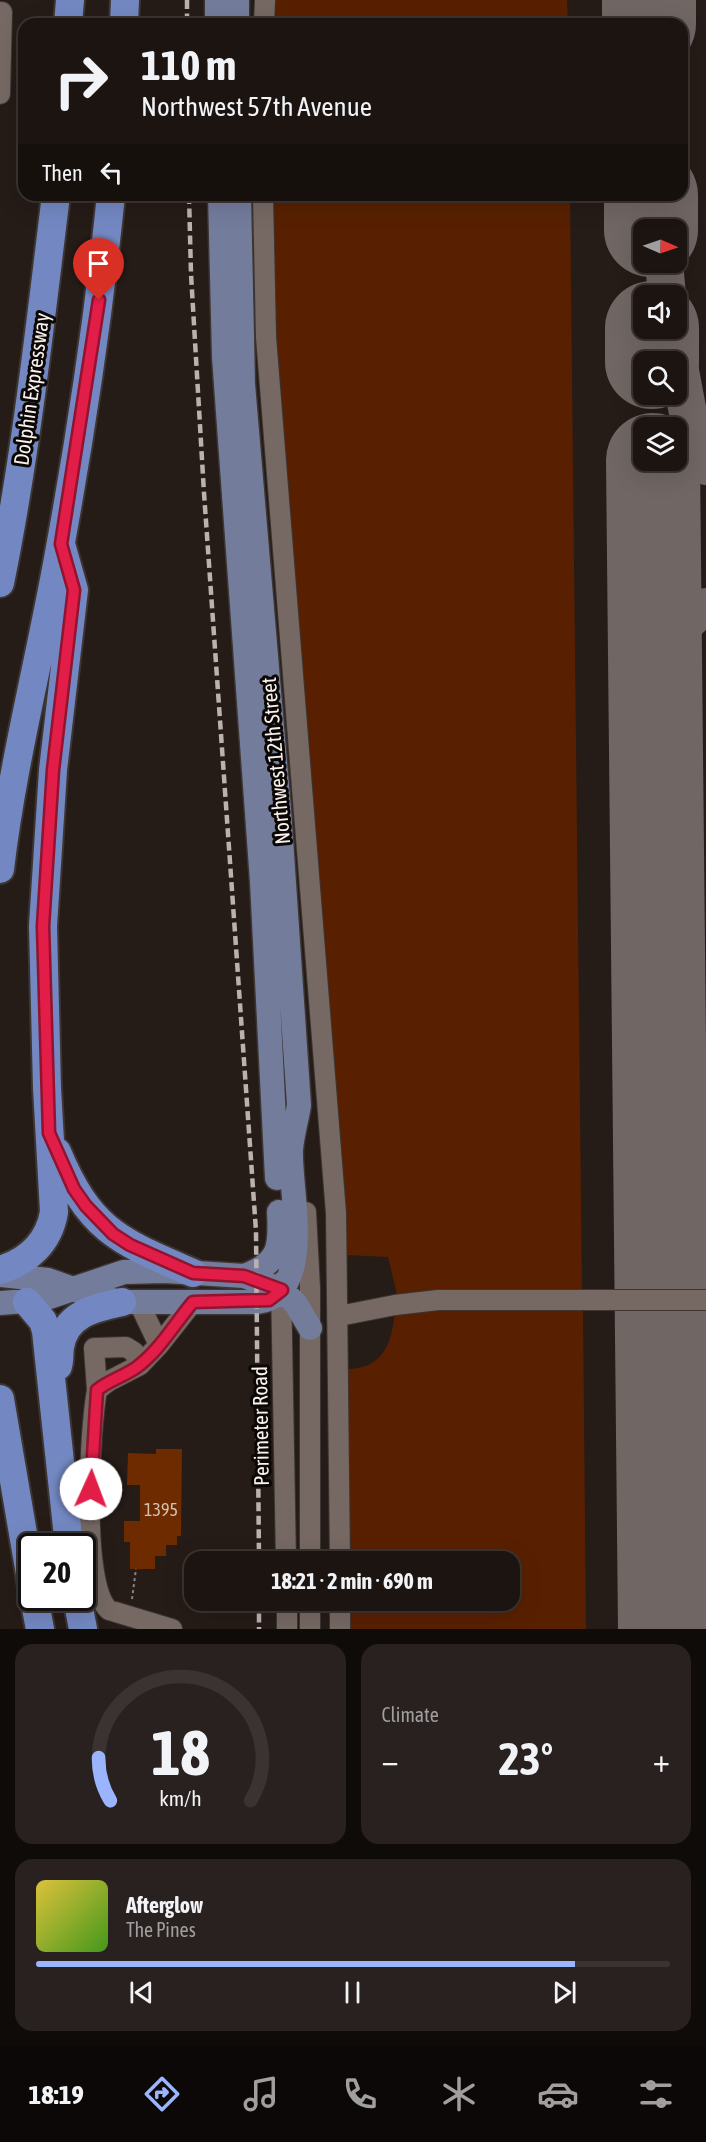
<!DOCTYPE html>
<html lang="en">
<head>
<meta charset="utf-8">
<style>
  body { margin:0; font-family:"Asap Condensed",sans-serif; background:#29211f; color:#f1f3f6; height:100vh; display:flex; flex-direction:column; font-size:22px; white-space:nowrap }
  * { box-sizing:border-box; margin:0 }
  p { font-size:20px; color:#a09e9f }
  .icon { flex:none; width:33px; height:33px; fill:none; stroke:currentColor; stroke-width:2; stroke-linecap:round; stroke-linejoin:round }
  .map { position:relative; height:1629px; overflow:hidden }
  .drawer { display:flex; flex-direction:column; gap:15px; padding:15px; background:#0f0b09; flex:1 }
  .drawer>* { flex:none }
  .top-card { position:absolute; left:18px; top:18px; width:670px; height:183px; border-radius:18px; box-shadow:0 6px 24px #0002,0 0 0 2px #3a3331; background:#1c1411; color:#f1f3f6; overflow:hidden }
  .needle { width:39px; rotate:92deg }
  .controls { position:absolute; left:633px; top:219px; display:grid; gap:12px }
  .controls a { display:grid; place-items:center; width:54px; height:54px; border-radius:12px; background:#1c1411; box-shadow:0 6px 24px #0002,0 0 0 2px #3a3331; font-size:30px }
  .speed { position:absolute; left:18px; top:1533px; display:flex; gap:12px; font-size:30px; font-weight:700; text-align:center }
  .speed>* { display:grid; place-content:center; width:78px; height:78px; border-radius:50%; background:#1c1411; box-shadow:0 6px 24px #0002,0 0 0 2px #3a3331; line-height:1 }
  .speed .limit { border:3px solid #111; border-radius:9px; background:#fff; color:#111 }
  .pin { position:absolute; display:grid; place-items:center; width:51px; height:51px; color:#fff; margin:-62px -26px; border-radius:50% 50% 50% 0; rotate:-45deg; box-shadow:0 0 6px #0007 }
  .pin .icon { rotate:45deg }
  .me { position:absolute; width:66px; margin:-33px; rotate:2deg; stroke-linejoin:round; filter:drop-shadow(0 0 4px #0008) }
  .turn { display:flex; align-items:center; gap:21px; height:126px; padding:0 24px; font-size:27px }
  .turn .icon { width:78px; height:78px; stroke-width:2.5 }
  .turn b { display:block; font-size:42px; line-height:51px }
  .then { display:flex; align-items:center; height:57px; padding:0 24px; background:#0003; gap:12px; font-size:22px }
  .big { font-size:45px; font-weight:700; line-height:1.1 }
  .drawer .widget { flex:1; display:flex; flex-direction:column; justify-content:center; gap:9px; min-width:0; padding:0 21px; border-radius:18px; background:#29211f }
  .drawer .dial { align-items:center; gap:0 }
  .dial svg { height:156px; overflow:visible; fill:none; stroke:#3a3331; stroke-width:7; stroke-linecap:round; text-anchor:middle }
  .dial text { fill:#f1f3f6; stroke:none }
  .song { display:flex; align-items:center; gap:18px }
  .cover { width:72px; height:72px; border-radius:9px; background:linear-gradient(135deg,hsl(50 70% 55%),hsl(100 70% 35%)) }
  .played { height:6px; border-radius:3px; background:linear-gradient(90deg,#9ab5fd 85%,#3a3331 85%) }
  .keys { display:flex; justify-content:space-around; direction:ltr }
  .heat { display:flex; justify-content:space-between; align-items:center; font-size:33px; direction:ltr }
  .drawer .tiles { flex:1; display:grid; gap:15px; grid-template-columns:1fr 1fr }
  .widget:last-child { grid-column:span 2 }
  .trip { position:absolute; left:184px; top:1551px; width:336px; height:60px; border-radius:18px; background:#1c1411; box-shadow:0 6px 24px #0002,0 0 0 2px #3a3331; font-weight:700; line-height:60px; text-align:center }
  .tab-bar { display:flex; height:96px; justify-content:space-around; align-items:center; background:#0b0807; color:#a09e9f }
  .tab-bar .icon { width:42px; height:42px }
  .tab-bar .on { color:#9ab5fd }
  .tab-bar b { font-size:27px; color:#f1f3f6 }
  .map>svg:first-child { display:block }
  .green { fill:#582000 }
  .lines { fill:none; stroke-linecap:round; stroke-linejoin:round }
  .taxiway { stroke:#706663; stroke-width:38 }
  .runway { stroke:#706663; stroke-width:94 }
  .building { fill:#6e2b00 }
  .minor-casing { stroke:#3d3532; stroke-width:22 }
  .major-casing { stroke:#3d3532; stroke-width:27 }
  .highway-casing { stroke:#3d3532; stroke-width:32 }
  .path { stroke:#8b827e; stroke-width:2; stroke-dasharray:3 3; stroke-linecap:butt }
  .minor { stroke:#766963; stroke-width:20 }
  .major { stroke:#747c9c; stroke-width:24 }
  .highway { stroke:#7388c2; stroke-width:28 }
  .rail { stroke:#bbb2af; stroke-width:4.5; stroke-dasharray:9 4.5; stroke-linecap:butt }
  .route-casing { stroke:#92132f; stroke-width:15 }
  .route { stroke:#e11d48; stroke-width:10 }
  .labels { text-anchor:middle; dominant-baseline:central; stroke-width:6; stroke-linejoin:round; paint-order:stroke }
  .number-label { font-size:18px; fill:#d6c0b2 }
  .street-label { font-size:21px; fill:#f9f1ee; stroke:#0b0705 }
</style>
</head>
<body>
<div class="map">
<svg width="706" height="1629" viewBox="0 0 706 1629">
  <rect width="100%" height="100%" fill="#251b17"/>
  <path class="green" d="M 273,0 L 567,0 L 568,24 L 273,24 Z
    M 271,195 L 570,195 L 582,1292 L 398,1299 L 388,1257 L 345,1255 L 274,336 Z
    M 453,1305 L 583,1309 L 586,1629 L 347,1629 L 347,1601 L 510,1600 L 510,1562 L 347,1561 L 347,1369 C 384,1369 392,1342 395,1311 Z"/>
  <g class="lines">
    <path class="taxiway" d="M 660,195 L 662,230
      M 664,262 L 667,296
      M 672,328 L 687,408 L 706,466
      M 655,695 C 662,658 672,627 706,607
      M 659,1034 L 680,1334 L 693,1410 L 706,1457
      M 663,1508 L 671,1629
      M 692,1629 L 706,1613"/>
    <path class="runway" d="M 649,0 L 649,24
      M 651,195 L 651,230
      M 652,328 L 652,362
      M 653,460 L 665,1629"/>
  </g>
  <path class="building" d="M 156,1449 L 182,1449 L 181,1536 L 177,1536 L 177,1545 L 166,1545 L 166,1556 L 155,1556 L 155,1569 L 130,1569 L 130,1542 L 124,1542 L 124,1521 L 140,1521 L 140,1485 L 127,1485 L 128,1453 L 156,1454 Z"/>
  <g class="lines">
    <g class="minor-casing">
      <path id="minor" d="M 0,12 L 2,12 L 0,94
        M 264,24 L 265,0
        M 263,195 L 266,337 L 336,1213 L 340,1562
        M 306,1212 L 310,1288 L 310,1562
        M 281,1282 L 286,1562
        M 139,1303 L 159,1345 L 193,1302
        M 339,1316 L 395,1305 L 438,1300 L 706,1300
        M 159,1345 L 140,1365 L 109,1381 L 97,1390 C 90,1429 80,1586 109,1610 L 172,1629
        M 97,1390 L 94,1348 L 126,1347 L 134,1352 L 140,1365
        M 287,1600 L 287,1629
        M 340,1600 L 340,1629
        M 310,1629 L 310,1600"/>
    </g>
    <g class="major-casing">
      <path id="major" d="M 217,0 L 217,24
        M 237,0 L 237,24
        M 220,195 L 224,357 L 262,882 L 277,1178
        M 0,1275 L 48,1280 L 90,1295 L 122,1302 L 257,1302 C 317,1295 289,1189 291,1150 C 292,1135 297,1119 299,1105 L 279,809 L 243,384 L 239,195
        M 244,1276 C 280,1263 281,1247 279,1212
        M 0,1303 L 40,1300 L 124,1272 L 165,1271 L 244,1276 L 282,1290 L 296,1304 L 310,1328"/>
    </g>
    <g class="highway-casing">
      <path id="highway" d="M 68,24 L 70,0
        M 124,24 L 125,0
        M 0,583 C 26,455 40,324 56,195
        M 0,869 C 13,759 42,652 61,542 C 82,427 99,312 111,195
        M 57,1152 C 90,1231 119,1241 193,1273
        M 0,1270 C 29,1261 49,1242 54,1212 L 47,1088 L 43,926 L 53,770 L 74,590 L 61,544
        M 27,1302 L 43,1321 L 46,1331 L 69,1546
        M 58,1366 C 60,1360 59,1354 60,1347 C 65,1314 94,1308 122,1302
        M 0,1399 L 32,1586
        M 34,1598 L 40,1629
        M 77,1598 L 83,1629"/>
    </g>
    <path class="path" d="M 132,1599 L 136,1569"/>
    <use href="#minor" class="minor"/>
    <use href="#major" class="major"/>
    <use href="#highway" class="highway"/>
    <path class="rail" d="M 187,0 L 187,24
      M 189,195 L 191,274 L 204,493 L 256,1231 L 259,1562
      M 259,1600 L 259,1629"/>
  </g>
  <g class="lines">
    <g class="route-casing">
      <path id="route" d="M 91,1489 L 97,1390 C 109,1380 125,1376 137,1367 C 160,1350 175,1323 193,1302 L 269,1300 L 282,1290 L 244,1276 L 193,1273 L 130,1245 L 113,1234 L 86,1206 L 74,1189 L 49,1133 L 43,926 L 53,770 L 74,590 L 61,544 L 99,300"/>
    </g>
    <use href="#route" class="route"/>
  </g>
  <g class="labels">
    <g class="number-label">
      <text x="161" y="1509">1395</text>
    </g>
    <g class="street-label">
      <text transform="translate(31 389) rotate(-82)">Dolphin Expressway</text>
      <text transform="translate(275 761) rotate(-95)">Northwest 12th Street</text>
      <text transform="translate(260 1426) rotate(-91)">Perimeter Road</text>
    </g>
  </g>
</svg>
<div class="controls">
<a><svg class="needle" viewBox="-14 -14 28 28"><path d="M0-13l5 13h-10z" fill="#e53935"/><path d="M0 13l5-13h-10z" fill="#a09e9f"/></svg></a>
<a><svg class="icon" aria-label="sound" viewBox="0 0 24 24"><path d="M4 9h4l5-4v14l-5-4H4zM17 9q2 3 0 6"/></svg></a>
<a><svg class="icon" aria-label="search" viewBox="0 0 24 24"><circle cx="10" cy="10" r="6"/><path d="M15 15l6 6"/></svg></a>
<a><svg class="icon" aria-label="layers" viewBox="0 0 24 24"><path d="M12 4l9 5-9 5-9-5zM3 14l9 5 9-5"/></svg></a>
</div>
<div class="speed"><div class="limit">20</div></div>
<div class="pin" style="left:99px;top:300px;background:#d93025"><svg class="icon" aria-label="arrive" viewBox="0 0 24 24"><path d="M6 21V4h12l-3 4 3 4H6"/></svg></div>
<svg class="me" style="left:91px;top:1489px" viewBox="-20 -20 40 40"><circle r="19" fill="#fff"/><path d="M0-13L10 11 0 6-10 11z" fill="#e11d48"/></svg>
<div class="trip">18:21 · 2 min · 690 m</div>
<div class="top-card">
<div class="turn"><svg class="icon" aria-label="right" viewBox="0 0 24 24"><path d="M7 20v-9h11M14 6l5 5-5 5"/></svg><div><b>110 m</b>Northwest 57th Avenue</div></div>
<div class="then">Then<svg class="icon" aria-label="left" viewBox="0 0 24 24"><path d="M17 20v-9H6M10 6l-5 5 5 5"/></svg></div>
</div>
</div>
<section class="drawer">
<div class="tiles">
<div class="widget dial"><svg viewBox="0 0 100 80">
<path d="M14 69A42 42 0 1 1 86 69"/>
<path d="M14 69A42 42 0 0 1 8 47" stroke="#9ab5fd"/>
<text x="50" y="56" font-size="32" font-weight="700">18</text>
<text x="50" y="72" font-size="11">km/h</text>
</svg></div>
<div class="widget"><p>Climate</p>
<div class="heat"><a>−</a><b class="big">23°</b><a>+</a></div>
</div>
<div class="widget">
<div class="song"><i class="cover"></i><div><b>Afterglow</b><p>The Pines</p></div></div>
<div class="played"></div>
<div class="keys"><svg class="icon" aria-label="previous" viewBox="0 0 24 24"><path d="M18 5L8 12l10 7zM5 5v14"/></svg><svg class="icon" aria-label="pause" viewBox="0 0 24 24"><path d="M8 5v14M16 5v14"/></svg><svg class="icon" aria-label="next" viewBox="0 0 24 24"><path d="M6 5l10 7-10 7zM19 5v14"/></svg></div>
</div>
</div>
</section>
<nav class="tab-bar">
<b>18:19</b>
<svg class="icon on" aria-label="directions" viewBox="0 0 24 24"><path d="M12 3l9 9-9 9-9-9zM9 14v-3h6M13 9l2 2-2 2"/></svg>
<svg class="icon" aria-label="music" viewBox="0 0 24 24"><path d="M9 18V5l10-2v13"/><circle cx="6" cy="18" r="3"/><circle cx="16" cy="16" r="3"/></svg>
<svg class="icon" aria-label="phone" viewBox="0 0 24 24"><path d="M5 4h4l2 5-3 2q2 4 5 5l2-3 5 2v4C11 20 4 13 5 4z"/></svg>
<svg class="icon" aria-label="climate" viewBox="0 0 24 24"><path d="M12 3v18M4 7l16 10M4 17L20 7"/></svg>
<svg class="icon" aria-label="car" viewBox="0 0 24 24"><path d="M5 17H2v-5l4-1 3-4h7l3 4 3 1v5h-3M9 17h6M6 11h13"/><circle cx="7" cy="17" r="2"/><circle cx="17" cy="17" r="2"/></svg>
<svg class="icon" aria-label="filters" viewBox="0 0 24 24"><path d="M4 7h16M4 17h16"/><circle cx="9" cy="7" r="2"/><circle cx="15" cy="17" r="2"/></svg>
</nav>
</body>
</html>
